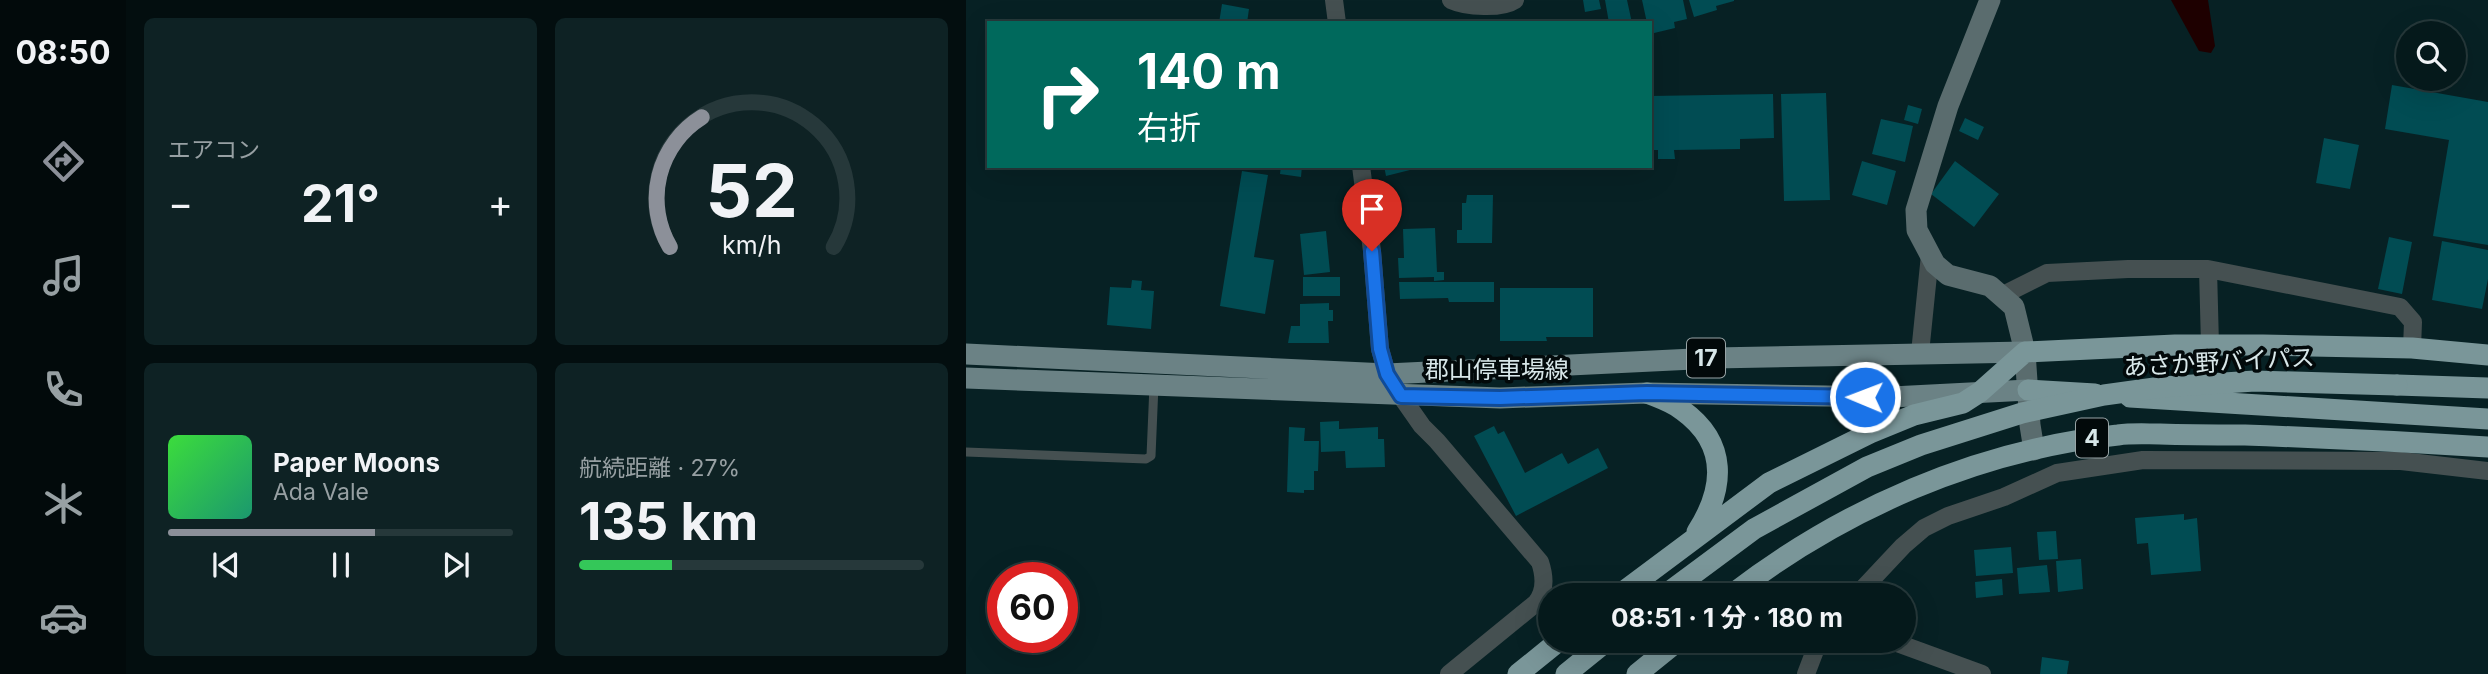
<!DOCTYPE html>
<html lang="ja">
<head>
<meta charset="utf-8">
<style>
  body { margin:0; font-family:Inter,"Noto Sans JP",sans-serif; background:#0e2224; color:#f1f3f6; height:100vh; display:flex; flex-direction:column; font-size:26px; white-space:nowrap }
  * { box-sizing:border-box; margin:0 }
  p { font-size:23px; color:#97a0a3 }
  .icon { flex:none; width:38px; height:38px; fill:none; stroke:currentColor; stroke-width:2; stroke-linecap:round; stroke-linejoin:round }
  .map { position:relative; flex:1; overflow:hidden }
  .sheet { display:flex; flex-direction:column; gap:18px; padding:18px; background:#030e0f; width:840px }
  .sheet>* { flex:none }
  .guide { position:absolute; left:21px; top:21px; width:665px; height:147px; border-radius:0px; box-shadow:0 7px 28px #0002,0 0 0 2px #26383a; background:#00695c; color:#fff; overflow:hidden }
  .controls { position:absolute; left:1430px; top:21px; display:grid; gap:14px }
  .controls a { display:grid; place-items:center; width:70px; height:70px; border-radius:50%; background:#05191b; box-shadow:0 7px 28px #0002,0 0 0 2px #26383a; font-size:35px }
  .speed { position:absolute; left:21px; top:562px; display:flex; gap:14px; font-size:35px; font-weight:700; text-align:center }
  .speed>* { display:grid; place-content:center; width:91px; height:91px; border-radius:50%; background:#05191b; box-shadow:0 7px 28px #0002,0 0 0 2px #26383a; line-height:1 }
  .speed .limit { border:10px solid #d22; background:#fff; color:#111 }
  .pin { position:absolute; display:grid; place-items:center; width:60px; height:60px; color:#fff; margin:-72px -30px; border-radius:50% 50% 50% 0; rotate:-45deg; box-shadow:0 0 7px #0007 }
  .pin .icon { rotate:45deg }
  .me { position:absolute; width:77px; margin:-38px; rotate:271deg; stroke-linejoin:round; filter:drop-shadow(0 0 5px #0008) }
  .turn { display:flex; align-items:center; gap:24px; height:147px; padding:0 35px; font-size:32px }
  .turn .icon { width:91px; height:91px; stroke-width:2.5 }
  .turn b { display:block; font-size:49px; line-height:60px }
  .big { font-size:52px; font-weight:700; line-height:1.1 }
  .sheet .tile { flex:1; display:flex; flex-direction:column; justify-content:center; gap:10px; min-width:0; padding:0 24px; border-radius:10px; background:#0e2224 }
  .sheet .dial { align-items:center; gap:0 }
  .dial svg { height:182px; overflow:visible; fill:none; stroke:#26383a; stroke-width:7; stroke-linecap:round; text-anchor:middle }
  .dial text { fill:#f1f3f6; stroke:none }
  .song { display:flex; align-items:center; gap:21px }
  .cover { width:84px; height:84px; border-radius:10px; background:linear-gradient(135deg,hsl(120 70% 55%),hsl(160 70% 35%)) }
  .played { height:7px; border-radius:4px; background:linear-gradient(90deg,#8c9099 60%,#26383a 60%) }
  .keys { display:flex; justify-content:space-around; direction:ltr }
  .heat { display:flex; justify-content:space-between; align-items:center; font-size:38px; direction:ltr }
  .charge { height:10px; border-radius:5px; background:linear-gradient(90deg,#34c759 27%,#26383a 0) }
  .sheet .tiles { flex:1; display:grid; gap:18px; grid-template-columns:repeat(2,1fr) }
  .trip { position:absolute; left:572px; top:583px; width:378px; height:70px; border-radius:35px; background:#05191b; box-shadow:0 7px 28px #0002,0 0 0 2px #26383a; font-weight:700; line-height:70px; text-align:center }
  main { display:flex; flex:1; min-height:0 }
  .dock { display:flex; flex-direction:column; width:126px; justify-content:space-around; align-items:center; background:#020a0b; color:#97a0a3 }
  .dock .icon { width:49px; height:49px }
  .dock .selected { color:#8c9099 }
  .dock b { font-size:32px; color:#f1f3f6 }
  .map>svg:first-child { display:block }
  .water { fill:#1e0000 }
  .building { fill:#014c53 }
  .lines { fill:none; stroke-linecap:round; stroke-linejoin:round }
  .lane { stroke:#455051; stroke-width:9 }
  .street { stroke:#455051; stroke-width:18 }
  .secondary { stroke:#5a6c6e; stroke-width:21 }
  .primary { stroke:#6b8285; stroke-width:21 }
  .highway { stroke:#7a9699; stroke-width:21 }
  .highway-bridge { stroke:#7a9699; stroke-width:21 }
  .route-casing { stroke:#114b97; stroke-width:18 }
  .route { stroke:#1a73e8; stroke-width:12 }
  .labels { text-anchor:middle; dominant-baseline:central; stroke-width:7; stroke-linejoin:round; paint-order:stroke }
  .shield { fill:#02090a; stroke:#98a4a6; stroke-width:2 }
  .shield-label { font-size:23px; font-weight:bold; fill:#d8e7e9 }
  .street-label { font-size:24px; fill:#d8e7e9; stroke:#02090a }
</style>
</head>
<body>
<main>
<nav class="dock">
<b>08:50</b>
<svg class="icon selected" aria-label="directions" viewBox="0 0 24 24"><path d="M12 3l9 9-9 9-9-9zM9 14v-3h6M13 9l2 2-2 2"/></svg>
<svg class="icon" aria-label="music" viewBox="0 0 24 24"><path d="M9 18V5l10-2v13"/><circle cx="6" cy="18" r="3"/><circle cx="16" cy="16" r="3"/></svg>
<svg class="icon" aria-label="phone" viewBox="0 0 24 24"><path d="M5 4h4l2 5-3 2q2 4 5 5l2-3 5 2v4C11 20 4 13 5 4z"/></svg>
<svg class="icon" aria-label="climate" viewBox="0 0 24 24"><path d="M12 3v18M4 7l16 10M4 17L20 7"/></svg>
<svg class="icon" aria-label="car" viewBox="0 0 24 24"><path d="M5 17H2v-5l4-1 3-4h7l3 4 3 1v5h-3M9 17h6M6 11h13"/><circle cx="7" cy="17" r="2"/><circle cx="17" cy="17" r="2"/></svg>
</nav>
<section class="sheet">
<div class="tiles">
<div class="tile"><p>エアコン</p>
<div class="heat"><a>−</a><b class="big">21°</b><a>+</a></div>
</div>
<div class="tile dial"><svg viewBox="0 0 100 80">
<path d="M14 69A42 42 0 1 1 86 69"/>
<path d="M14 69A42 42 0 0 1 28 12" stroke="#8c9099"/>
<text x="50" y="56" font-size="32" font-weight="700">52</text>
<text x="50" y="72" font-size="11">km/h</text>
</svg></div>
<div class="tile">
<div class="song"><i class="cover"></i><div><b>Paper Moons</b><p>Ada Vale</p></div></div>
<div class="played"></div>
<div class="keys"><svg class="icon" aria-label="previous" viewBox="0 0 24 24"><path d="M18 5L8 12l10 7zM5 5v14"/></svg><svg class="icon" aria-label="pause" viewBox="0 0 24 24"><path d="M8 5v14M16 5v14"/></svg><svg class="icon" aria-label="next" viewBox="0 0 24 24"><path d="M6 5l10 7-10 7zM19 5v14"/></svg></div>
</div>
<div class="tile"><p>航続距離 · 27%</p><b class="big">135 km</b><div class="charge"></div></div>
</div>
</section>
<div class="map">
<svg width="1522" height="674" viewBox="0 0 1522 674">
  <rect width="100%" height="100%" fill="#072124"/>
  <path class="water" d="M 1205,0 L 1242,0 L 1249,46 L 1245,53 L 1233,51 Z"/>
  <path class="building" d="M 617,0 L 633,0 L 635,9 L 619,12 Z
    M 639,0 L 661,0 L 666,23 L 643,23 Z
    M 676,0 L 717,0 L 721,19 L 708,22 L 709,28 L 684,34 L 684,23 L 681,23 Z
    M 723,0 L 768,0 L 768,1 L 750,6 L 751,10 L 728,17 Z
    M 256,4 L 283,9 L 281,23 L 253,23 Z
    M 1426,85 L 1522,102 L 1522,245 L 1467,236 L 1483,140 L 1419,129 Z
    M 860,93 L 864,200 L 818,201 L 815,94 Z
    M 807,94 L 808,138 L 774,139 L 774,149 L 708,150 L 709,159 L 692,159 L 692,150 L 684,150 L 684,96 Z
    M 942,105 L 956,109 L 952,124 L 938,120 Z
    M 999,118 L 1018,127 L 1012,140 L 993,131 Z
    M 915,119 L 947,126 L 939,162 L 906,154 Z
    M 1358,138 L 1393,145 L 1384,189 L 1350,183 Z
    M 896,161 L 930,171 L 921,205 L 886,195 Z
    M 989,161 L 1033,194 L 1008,227 L 965,194 Z
    M 315,166 L 336,166 L 335,177 L 314,174 Z
    M 418,166 L 456,166 L 456,167 L 420,176 Z
    M 276,171 L 302,175 L 288,257 L 308,260 L 299,314 L 254,306 Z
    M 501,195 L 527,195 L 526,243 L 491,243 L 491,230 L 496,230 L 496,203 L 500,203 Z
    M 469,228 L 471,272 L 478,272 L 478,280 L 468,281 L 468,277 L 433,278 L 432,258 L 438,258 L 437,229 Z
    M 360,231 L 364,272 L 338,275 L 334,234 Z
    M 1423,237 L 1446,242 L 1436,294 L 1412,289 Z
    M 1476,241 L 1522,250 L 1522,279 L 1516,309 L 1466,300 Z
    M 337,277 L 374,277 L 374,296 L 337,296 Z
    M 166,280 L 176,281 L 175,290 L 188,291 L 185,329 L 141,325 L 144,287 L 165,288 Z
    M 433,282 L 528,282 L 528,302 L 483,302 L 482,298 L 434,299 Z
    M 534,288 L 627,288 L 627,337 L 580,337 L 581,341 L 534,341 Z
    M 363,303 L 363,310 L 367,310 L 367,321 L 362,321 L 363,343 L 322,343 L 325,326 L 334,326 L 334,304 Z
    M 373,421 L 373,429 L 412,427 L 412,439 L 418,439 L 419,467 L 380,468 L 379,451 L 355,452 L 354,422 Z
    M 528,426 L 532,434 L 538,431 L 559,473 L 596,453 L 602,464 L 632,448 L 642,468 L 550,516 L 508,436 Z
    M 323,427 L 339,428 L 338,441 L 353,441 L 352,471 L 348,471 L 348,490 L 338,490 L 338,493 L 321,492 Z
    M 1218,514 L 1218,520 L 1231,518 L 1235,571 L 1185,575 L 1182,543 L 1171,544 L 1169,518 Z
    M 1090,531 L 1092,559 L 1073,560 L 1071,532 Z
    M 1045,547 L 1047,573 L 1010,576 L 1008,550 Z
    M 1115,559 L 1117,589 L 1092,592 L 1090,561 Z
    M 1081,565 L 1084,592 L 1053,594 L 1051,568 Z
    M 1036,579 L 1037,595 L 1010,598 L 1009,582 Z
    M 1076,657 L 1103,661 L 1101,674 L 1074,674 Z"/>
  <g class="lines">
    <path class="lane" d="M 0,452 L 180,459 L 185,456 L 188,385"/>
    <path class="street" d="M 368,0 L 371,23
      M 485,0 C 500,7 536,9 549,0
      M 395,166 L 406,251 L 414,349 L 421,374 L 435,396 L 456,426 L 471,441 L 574,562 C 579,577 580,591 570,603 L 483,674
      M 1242,269 L 1244,345
      M 1037,295 L 1081,273 L 1162,269 L 1242,269 L 1434,307 L 1447,322 L 1446,348
      M 954,353 L 964,255
      M 891,595 L 937,546 L 958,528 L 982,516 L 1038,497 L 1091,473 L 1177,460 L 1435,461 L 1522,471
      M 923,640 L 1016,674
      M 840,674 L 853,640"/>
    <path class="secondary" d="M 1024,0 L 982,106 L 950,210 L 951,230 L 969,264 L 982,275 L 1024,286 L 1048,307 L 1059,352 L 1064,425 L 1068,450"/>
    <path class="primary" d="M 0,354 L 421,374 L 748,358 L 1059,352
      M 0,378 L 534,398 L 681,393 L 926,397 L 1062,390"/>
    <path class="highway" d="M 1431,385 L 1522,388
      M 1062,390 L 1129,394
      M 681,393 C 693,398 706,402 716,410 C 762,443 759,488 731,532
      M 1164,397 L 1522,419
      M 653,595 L 803,483 L 904,433 L 948,415 L 997,403 L 1014,392 L 1059,352 L 1209,345 L 1297,345 L 1446,348 L 1522,355
      M 765,595 C 877,509 1011,450 1152,435 C 1166,433 1180,434 1194,434 C 1222,435 1251,435 1279,435 C 1360,438 1441,442 1522,447
      M 552,674 L 594,640
      M 600,674 L 642,640
      M 671,674 L 713,640"/>
    <path class="highway-bridge" d="M 699,595 L 788,529 L 901,467 L 955,445 L 1056,413 L 1138,395 L 1196,387 L 1289,381 L 1431,385"/>
  </g>
  <g class="lines">
    <g class="route-casing">
      <path id="route" d="M 406,251 L 414,349 L 421,374 L 435,396 L 534,398 L 681,393 L 899,397"/>
    </g>
    <use href="#route" class="route"/>
  </g>
  <g class="labels">
    <g class="shield">
      <rect x="721" y="338.5" width="38" height="39" rx="5"/>
      <rect x="1110" y="418.5" width="32" height="39" rx="5"/>
    </g>
    <g class="shield-label">
      <text x="740" y="358">17</text>
      <text x="1126" y="438">4</text>
    </g>
    <g class="street-label">
      <text transform="translate(1253 362) rotate(-3)">あさか野バイパス</text>
      <text x="531" y="369">郡山停車場線</text>
    </g>
  </g>
</svg>
<div class="controls">
<a><svg class="icon" aria-label="search" viewBox="0 0 24 24"><circle cx="10" cy="10" r="6"/><path d="M15 15l6 6"/></svg></a>
</div>
<div class="speed"><div class="limit">60</div></div>
<div class="pin" style="left:406px;top:251px;background:#d93025"><svg class="icon" aria-label="arrive" viewBox="0 0 24 24"><path d="M6 21V4h12l-3 4 3 4H6"/></svg></div>
<svg class="me" style="left:899px;top:397px" viewBox="-20 -20 40 40"><circle r="17" fill="#1a73e8" stroke="#fff" stroke-width="3"/><path d="M0-11L8 9 0 5-8 9z" fill="#fff"/></svg>
<div class="trip">08:51 · 1 分 · 180 m</div>
<div class="guide">
<div class="turn"><svg class="icon" aria-label="right" viewBox="0 0 24 24"><path d="M7 20v-9h11M14 6l5 5-5 5"/></svg><div><b>140 m</b>右折</div></div>
</div>
</div>
</main>
</body>
</html>
